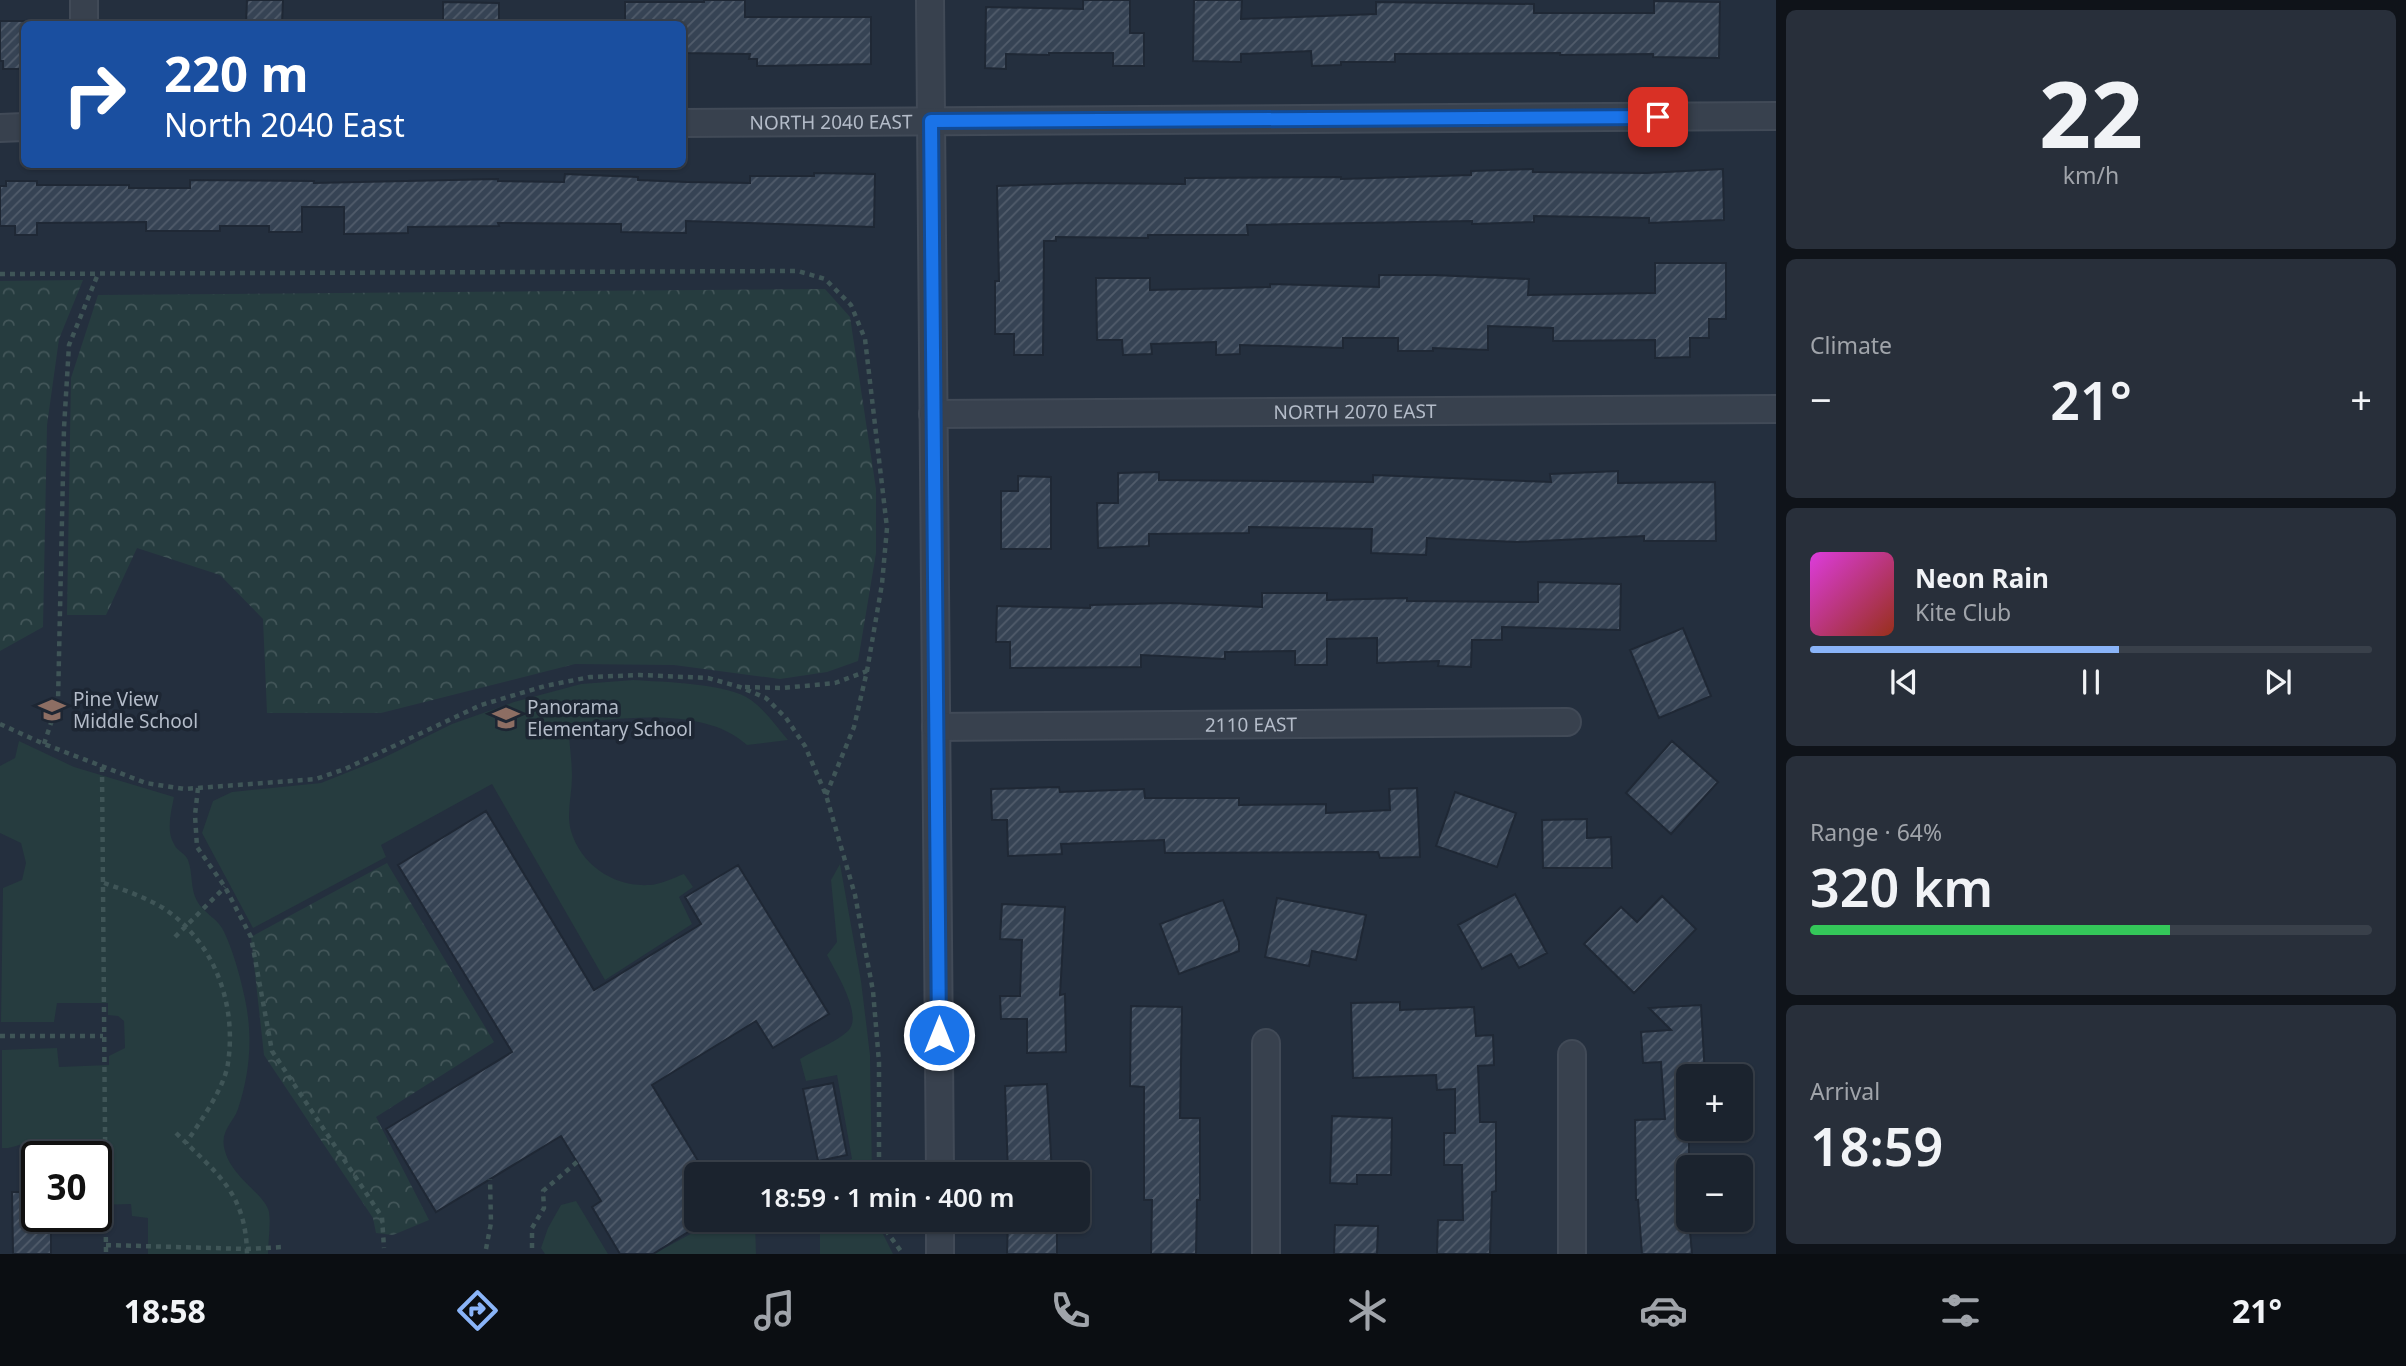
<!DOCTYPE html>
<html lang="en">
<head>
<meta charset="utf-8">
<style>
  body { margin:0; font-family:"Noto Sans",sans-serif; background:#282f3a; color:#f1f3f6; height:100vh; display:flex; flex-direction:column; font-size:26px; white-space:nowrap }
  * { box-sizing:border-box; margin:0 }
  p { font-size:23px; color:#a0a4aa }
  .icon { flex:none; width:38px; height:38px; fill:none; stroke:currentColor; stroke-width:2; stroke-linecap:round; stroke-linejoin:round }
  .map { position:relative; flex:1; overflow:hidden }
  .side { display:flex; flex-direction:column; gap:10px; padding:10px; background:#0f1319; width:630px }
  .side>* { flex:none }
  .guide { position:absolute; left:21px; top:21px; width:665px; height:147px; border-radius:10px; box-shadow:0 2px 5px #0004,0 0 0 2px #39404a; background:#1a4fa0; color:#fff; overflow:hidden }
  .fabs { position:absolute; left:1676px; top:1064px; display:grid; gap:14px }
  .fabs a { display:grid; place-items:center; width:77px; height:77px; border-radius:10px; background:#1b232e; box-shadow:0 2px 5px #0004,0 0 0 2px #39404a; font-size:35px }
  .speed { position:absolute; left:21px; top:1141px; display:flex; gap:14px; font-size:35px; font-weight:700; text-align:center }
  .speed>* { display:grid; place-content:center; width:91px; height:91px; border-radius:50%; background:#1b232e; box-shadow:0 2px 5px #0004,0 0 0 2px #39404a; line-height:1 }
  .speed .limit { border:4px solid #111; border-radius:10px; background:#fff; color:#111 }
  .pin { position:absolute; display:grid; place-items:center; width:60px; height:60px; color:#fff; margin:-30px; border-radius:14px; box-shadow:0 4px 10px #0006 }
  .me { position:absolute; width:77px; margin:-38px; rotate:0deg; stroke-linejoin:round; filter:drop-shadow(0 0 5px #0008) }
  .turn { display:flex; align-items:center; gap:24px; height:147px; padding:0 28px; font-size:32px }
  .turn .icon { width:91px; height:91px; stroke-width:2.5 }
  .turn b { display:block; font-size:49px; line-height:60px }
  .big { font-size:52px; font-weight:600; line-height:1.1 }
  .side .tile { flex:1; display:flex; flex-direction:column; justify-content:center; gap:10px; min-width:0; padding:0 24px; border-radius:10px; background:#282f3a }
  .side .dial { align-items:center; gap:0 }
  .dial b { font-size:91px; line-height:1 }
  .song { display:flex; align-items:center; gap:21px }
  .cover { width:84px; height:84px; border-radius:10px; background:linear-gradient(135deg,hsl(300 70% 55%),hsl(10 70% 35%)) }
  .played { height:7px; border-radius:4px; background:linear-gradient(90deg,#8ab4f8 55%,#39404a 55%) }
  .keys { display:flex; justify-content:space-around; direction:ltr }
  .heat { display:flex; justify-content:space-between; align-items:center; font-size:38px; direction:ltr }
  .charge { height:10px; border-radius:5px; background:linear-gradient(90deg,#34c759 64%,#39404a 0) }
  .trip { position:absolute; left:684px; top:1162px; width:406px; height:70px; border-radius:10px; background:#1b232e; box-shadow:0 2px 5px #0004,0 0 0 2px #39404a; font-weight:600; line-height:70px; text-align:center }
  .dock { display:flex; height:112px; justify-content:space-around; align-items:center; background:#0b0e12; color:#a0a4aa }
  .dock .icon { width:49px; height:49px }
  .dock .on { color:#8ab4f8 }
  .dock b { font-size:32px; color:#f1f3f6 }
  main { display:flex; flex:1; min-height:0 }
  .map>svg:first-child { display:block }
  .green { fill:#263c3f }
  .park { fill:url(#park-crowns) }
  .building { fill:url(#building-hatch); stroke:#1f2835; stroke-width:2 }
  .lines { fill:none; stroke-linecap:round; stroke-linejoin:round }
  .street-casing { stroke:#414a57; stroke-width:30 }
  .path { stroke:#3f5557; stroke-width:4.5; stroke-dasharray:5 5; stroke-linecap:butt }
  .street { stroke:#38414e; stroke-width:26 }
  .route-casing { stroke:#114b97; stroke-width:18 }
  .route { stroke:#1a73e8; stroke-width:12 }
  .labels { text-anchor:middle; dominant-baseline:central; stroke-width:7; stroke-linejoin:round; paint-order:stroke }
  .street-label { font-size:19px; fill:#b4bcc9; stroke:#1d2633 }
  .poi-label { font-size:19px; fill:#b4bcc9; stroke:#1d2633; text-anchor:start }
</style>
</head>
<body>
<main>
<div class="map">
<svg width="1776" height="1254" viewBox="0 0 1776 1254">
  <defs>
    <pattern id="park-crowns" width="20" height="18" patternUnits="userSpaceOnUse" patternTransform="scale(1.75)"><rect width="20" height="18" fill="#263c3f"/><path d="M2 6a3 3 0 1 1 6 0M12 15a3 3 0 1 1 6 0" fill="none" stroke="#435659"/></pattern>
    <pattern id="building-hatch" width="6" height="6" patternUnits="userSpaceOnUse" patternTransform="scale(1.75)"><rect width="6" height="6" fill="#364354"/><path d="M-1 1l2-2M0 6l6-6M5 7l2-2" fill="none" stroke="#515c6b"/></pattern>
  </defs>
  <rect width="100%" height="100%" fill="#242f3e"/>
  <path class="green" d="M 633,680 C 663,682 728,683 751,700 C 766,711 776,726 788,740 L 747,745 C 705,706 621,718 568,724 C 569,741 572,760 572,777 C 572,795 566,813 571,831 C 581,865 614,887 649,885 C 660,885 673,878 684,874 L 693,887 L 679,897 L 692,924 L 605,980 L 492,784 L 381,845 L 386,857 L 253,928 L 202,833 L 213,801 L 232,792 L 321,783 L 381,759 L 452,724 L 514,702 L 581,684 Z
    M 19,741 L 74,767 L 174,797 C 171,812 166,831 174,844 C 177,851 185,853 188,860 C 193,873 190,888 197,901 C 203,912 216,918 222,928 C 232,946 241,979 245,999 C 253,1037 250,1072 238,1109 C 233,1123 221,1130 224,1147 C 230,1178 265,1193 269,1212 C 271,1225 268,1241 268,1254 L 148,1254 L 148,1218 L 132,1216 L 131,1204 L 96,1205 L 96,1157 L 81,1157 L 72,1149 C 56,1154 44,1155 31,1143 C 20,1143 13,1149 2,1148 L 2,1050 L 57,1048 L 59,1067 L 109,1065 L 109,1056 L 125,1048 L 124,1021 L 118,1016 L 108,1015 L 108,1003 L 57,1003 L 54,1022 L 1,1022 L 3,888 L 22,880 L 26,863 L 21,843 L 0,833 L 0,766 L 15,758 Z
    M 840,864 L 861,981 L 870,1055 L 872,1174 L 820,1174 L 820,1167 L 852,1159 L 837,1075 L 806,1081 L 800,1059 C 814,1050 835,1043 848,1031 C 864,1016 835,971 827,955 L 837,942 L 831,880 Z
    M 576,1201 L 608,1254 L 545,1254 L 541,1248 L 548,1228 L 561,1205 Z
    M 716,1220 L 755,1220 L 756,1254 L 654,1254 Z
    M 820,1220 L 876,1220 L 893,1254 L 820,1254 Z"/>
  <path class="park" d="M 83,280 L 59,339 L 47,425 L 43,627 L 0,651 L 0,281 Z
    M 825,289 L 850,317 L 876,489 L 876,553 L 858,661 L 827,672 L 780,679 L 674,665 L 575,664 L 381,713 L 267,713 L 263,619 L 220,575 L 137,548 L 106,615 L 67,615 L 71,378 L 98,295 Z
    M 387,863 L 494,1042 L 376,1117 L 429,1220 L 393,1235 L 376,1233 L 373,1218 L 264,1055 L 251,937 Z"/>
  <path class="building" d="M 247,0 L 283,0 L 282,24 L 246,24 Z
    M 704,0 L 745,0 L 745,17 L 871,17 L 871,64 L 757,66 L 757,59 L 749,59 L 750,54 L 682,53 L 682,24 L 625,24 L 625,2 L 704,2 Z
    M 1083,0 L 1130,0 L 1130,33 L 1144,33 L 1144,66 L 1113,66 L 1113,53 L 1049,53 L 1049,55 L 1006,54 L 1006,69 L 985,68 L 986,7 L 1083,9 Z
    M 1194,0 L 1242,0 L 1241,19 L 1376,14 L 1376,2 L 1534,4 L 1534,13 L 1654,13 L 1654,1 L 1720,2 L 1719,58 L 1653,57 L 1653,54 L 1560,55 L 1560,53 L 1395,54 L 1395,62 L 1341,62 L 1341,65 L 1312,66 L 1311,51 L 1241,54 L 1241,62 L 1193,61 Z
    M 443,2 L 499,3 L 499,24 L 443,24 Z
    M 0,21 L 24,21 L 24,69 L 3,69 L 3,61 L 0,61 Z
    M 1533,169 L 1533,172 L 1647,173 L 1723,169 L 1724,220 L 1649,223 L 1649,218 L 1534,216 L 1534,222 L 1472,224 L 1472,221 L 1247,225 L 1248,235 L 1148,235 L 1148,238 L 1056,237 L 1056,241 L 1044,241 L 1043,355 L 1014,355 L 1014,334 L 995,334 L 995,281 L 999,281 L 997,186 L 1082,183 L 1185,184 L 1185,178 L 1341,177 L 1341,179 L 1471,175 L 1471,171 Z
    M 814,173 L 875,174 L 874,227 L 686,221 L 686,233 L 621,232 L 621,224 L 498,223 L 499,226 L 408,227 L 408,233 L 344,234 L 344,207 L 302,207 L 302,232 L 269,232 L 269,226 L 220,226 L 220,231 L 146,231 L 146,222 L 37,223 L 37,235 L 15,235 L 15,226 L 0,226 L 0,186 L 6,186 L 6,181 L 37,181 L 37,185 L 129,185 L 129,188 L 190,188 L 190,180 L 314,181 L 314,183 L 498,179 L 498,181 L 564,182 L 565,174 L 638,177 L 638,180 L 687,182 L 750,183 L 750,176 L 814,176 Z
    M 1655,263 L 1726,263 L 1726,319 L 1709,319 L 1709,338 L 1690,338 L 1690,357 L 1655,358 L 1655,340 L 1553,341 L 1553,328 L 1488,326 L 1488,350 L 1433,348 L 1433,351 L 1398,351 L 1398,338 L 1343,338 L 1343,348 L 1240,345 L 1240,354 L 1216,355 L 1216,342 L 1151,344 L 1152,354 L 1123,355 L 1122,340 L 1097,340 L 1096,278 L 1150,278 L 1150,290 L 1270,287 L 1270,284 L 1379,287 L 1379,275 L 1433,275 L 1529,279 L 1528,295 L 1655,293 Z
    M 1618,471 L 1618,483 L 1715,482 L 1716,541 L 1644,541 L 1644,536 L 1517,542 L 1427,538 L 1426,555 L 1371,553 L 1372,529 L 1249,527 L 1249,533 L 1149,534 L 1149,546 L 1098,548 L 1097,503 L 1118,503 L 1118,473 L 1159,472 L 1159,480 L 1373,482 L 1373,475 L 1551,482 L 1550,474 Z
    M 1018,476 L 1051,477 L 1051,549 L 1001,549 L 1001,491 L 1018,491 Z
    M 1538,582 L 1621,584 L 1620,630 L 1502,627 L 1502,640 L 1472,640 L 1471,667 L 1438,666 L 1439,661 L 1377,663 L 1377,638 L 1327,639 L 1327,665 L 1295,665 L 1295,651 L 1225,652 L 1225,659 L 1141,655 L 1141,667 L 1010,668 L 1010,642 L 996,642 L 997,606 L 1090,608 L 1090,605 L 1172,603 L 1262,607 L 1262,593 L 1327,593 L 1327,600 L 1407,598 L 1407,601 L 1538,602 Z
    M 1683,628 L 1711,696 L 1659,718 L 1630,650 Z
    M 1672,741 L 1718,782 L 1671,834 L 1626,793 Z
    M 1059,787 L 1060,792 L 1144,789 L 1145,798 L 1239,798 L 1239,805 L 1326,804 L 1326,813 L 1390,810 L 1389,789 L 1417,788 L 1420,857 L 1380,858 L 1378,852 L 1165,853 L 1164,840 L 1061,844 L 1062,854 L 1008,856 L 1007,820 L 992,820 L 991,789 Z
    M 1455,792 L 1516,813 L 1497,867 L 1436,846 Z
    M 486,811 L 594,990 L 701,924 L 685,897 L 738,865 L 829,1014 L 773,1048 L 756,1021 L 652,1085 L 706,1174 L 696,1174 L 696,1227 L 653,1254 L 620,1254 L 592,1207 L 601,1201 L 561,1136 L 436,1212 L 386,1129 L 512,1052 L 398,865 Z
    M 1587,819 L 1587,838 L 1611,837 L 1612,868 L 1543,868 L 1542,820 Z
    M 1515,894 L 1547,953 L 1519,968 L 1511,954 L 1482,969 L 1458,925 Z
    M 1662,896 L 1696,929 L 1634,993 L 1584,944 L 1621,907 L 1637,922 Z
    M 1277,898 L 1366,915 L 1356,960 L 1312,951 L 1309,966 L 1265,957 Z
    M 1223,900 L 1239,942 L 1239,951 L 1179,974 L 1160,924 Z
    M 1002,904 L 1065,907 L 1060,995 L 1065,994 L 1066,1052 L 1027,1053 L 1027,1019 L 1001,1019 L 1000,996 L 1020,996 L 1022,940 L 1000,939 Z
    M 1400,1002 L 1400,1010 L 1474,1007 L 1476,1036 L 1493,1035 L 1494,1065 L 1478,1066 L 1480,1122 L 1496,1122 L 1496,1191 L 1492,1192 L 1490,1254 L 1437,1254 L 1438,1220 L 1463,1220 L 1462,1165 L 1444,1165 L 1444,1133 L 1455,1133 L 1455,1089 L 1437,1090 L 1436,1075 L 1353,1078 L 1351,1003 Z
    M 1701,1005 L 1705,1076 L 1689,1076 L 1689,1220 L 1692,1254 L 1642,1254 L 1638,1200 L 1636,1200 L 1635,1120 L 1665,1119 L 1661,1062 L 1643,1063 L 1641,1032 L 1671,1030 L 1649,1008 Z
    M 1131,1006 L 1182,1007 L 1180,1118 L 1200,1118 L 1200,1200 L 1197,1200 L 1196,1254 L 1151,1254 L 1152,1200 L 1144,1200 L 1144,1087 L 1130,1086 Z
    M 833,1083 L 847,1155 L 818,1161 L 803,1089 Z
    M 1047,1084 L 1052,1174 L 1008,1174 L 1005,1086 Z
    M 1332,1116 L 1392,1118 L 1391,1175 L 1357,1175 L 1357,1184 L 1330,1183 Z
    M 12,1192 L 37,1192 L 37,1216 L 51,1216 L 51,1254 L 13,1254 Z
    M 1008,1220 L 1057,1220 L 1057,1254 L 1007,1254 Z
    M 1335,1225 L 1378,1226 L 1377,1254 L 1334,1254 Z"/>
  <g class="lines">
    <g class="street-casing">
      <g id="street">
        <path d="M 84,0 L 84,24"/>
        <path d="M 930,0 L 940,1174"/>
        <path id="s1" d="M 682,123 L 1776,116"/>
        <path d="M 0,128 L 24,127"/>
        <path id="s2" d="M 933,414 L 1776,409"/>
        <path id="s3" d="M 936,727 L 1567,722"/>
        <path d="M 1572,1054 L 1572,1254"/>
        <path d="M 940,1220 L 940,1254"/>
        <path d="M 1266,1254 L 1266,1043"/>
      </g>
    </g>
    <path class="path" d="M 0,274 L 798,271 L 825,279 L 851,305 L 865,339 L 887,528 L 882,584 L 867,671 L 854,727 L 826,795
      M 745,687 L 783,688 L 835,683 L 867,671
      M 0,724 L 44,744 L 146,783 L 184,789 L 316,779 L 345,769 L 481,705 L 545,686 L 590,677 L 640,675 L 708,678 L 740,687 L 766,698 L 786,718 L 805,746 L 826,795 L 855,895 L 873,991 L 879,1062 L 879,1174
      M 44,744 L 58,702 L 64,428 L 69,345 L 98,274
      M 102,767 L 106,1254
      M 198,788 L 195,815 L 197,847 L 225,887 L 251,937 L 272,1051 L 382,1217 L 384,1248
      M 104,883 C 124,890 145,897 163,908 C 214,941 237,1004 228,1063 C 225,1087 200,1122 186,1143
      M 175,937 L 225,887
      M 0,1036 L 103,1036
      M 176,1133 C 217,1174 246,1192 247,1254
      M 884,1220 L 887,1232 L 903,1254
      M 106,1245 L 247,1249 L 283,1247
      M 532,1248 L 532,1228 L 544,1208 L 543,1191 L 577,1162
      M 486,1249 L 491,1223 L 490,1179"/>
    <use href="#street" class="street"/>
  </g>
  <g class="lines">
    <g class="route-casing">
      <path id="route" d="M 939,1035 L 931,121 L 1658,117"/>
    </g>
    <use href="#route" class="route"/>
  </g>
  <defs>
    <g id="school-bare" transform="scale(2.1)"><path d="M0-5L7-2L0 1L-7-2ZM-4 1L0 2.5L4 1V4Q0 6-4 4Z" fill="#8d6e63" stroke="#1d2633" stroke-width="2.5" paint-order="stroke"/></g>
  </defs>
  <g fill-rule="evenodd">
    <use href="#school-bare" x="52" y="710"/>
    <use href="#school-bare" x="506" y="718"/>
  </g>
  <g class="labels">
    <g class="street-label">
      <text stroke="none"><textPath href="#s1" startOffset="149">NORTH 2040 EAST</textPath></text>
      <text stroke="none"><textPath href="#s2" startOffset="422">NORTH 2070 EAST</textPath></text>
      <text stroke="none"><textPath href="#s3" startOffset="315">2110 EAST</textPath></text>
    </g>
    <g class="poi-label">
      <text x="73" y="699">Pine View<tspan x="73" dy="22">Middle School</tspan></text>
      <text x="527" y="707">Panorama<tspan x="527" dy="22">Elementary School</tspan></text>
    </g>
  </g>
</svg>
<div class="fabs">
<a>+</a>
<a>−</a>
</div>
<div class="speed"><div class="limit">30</div></div>
<div class="pin" style="left:1658px;top:117px;background:#d93025"><svg class="icon" aria-label="arrive" viewBox="0 0 24 24"><path d="M6 21V4h12l-3 4 3 4H6"/></svg></div>
<svg class="me" style="left:939px;top:1035px" viewBox="-20 -20 40 40"><circle r="17" fill="#1a73e8" stroke="#fff" stroke-width="3"/><path d="M0-11L8 9 0 5-8 9z" fill="#fff"/></svg>
<div class="trip">18:59 · 1 min · 400 m</div>
<div class="guide">
<div class="turn"><svg class="icon" aria-label="right" viewBox="0 0 24 24"><path d="M7 20v-9h11M14 6l5 5-5 5"/></svg><div><b>220 m</b>North 2040 East</div></div>
</div>
</div>
<section class="side">
<div class="tile dial"><b>22</b><p>km/h</p></div>
<div class="tile"><p>Climate</p>
<div class="heat"><a>−</a><b class="big">21°</b><a>+</a></div>
</div>
<div class="tile">
<div class="song"><i class="cover"></i><div><b>Neon Rain</b><p>Kite Club</p></div></div>
<div class="played"></div>
<div class="keys"><svg class="icon" aria-label="previous" viewBox="0 0 24 24"><path d="M18 5L8 12l10 7zM5 5v14"/></svg><svg class="icon" aria-label="pause" viewBox="0 0 24 24"><path d="M8 5v14M16 5v14"/></svg><svg class="icon" aria-label="next" viewBox="0 0 24 24"><path d="M6 5l10 7-10 7zM19 5v14"/></svg></div>
</div>
<div class="tile"><p>Range · 64%</p><b class="big">320 km</b><div class="charge"></div></div>
<div class="tile"><p>Arrival</p><b class="big">18:59</b></div>
</section>
</main>
<nav class="dock">
<b>18:58</b>
<svg class="icon on" aria-label="directions" viewBox="0 0 24 24"><path d="M12 3l9 9-9 9-9-9zM9 14v-3h6M13 9l2 2-2 2"/></svg>
<svg class="icon" aria-label="music" viewBox="0 0 24 24"><path d="M9 18V5l10-2v13"/><circle cx="6" cy="18" r="3"/><circle cx="16" cy="16" r="3"/></svg>
<svg class="icon" aria-label="phone" viewBox="0 0 24 24"><path d="M5 4h4l2 5-3 2q2 4 5 5l2-3 5 2v4C11 20 4 13 5 4z"/></svg>
<svg class="icon" aria-label="climate" viewBox="0 0 24 24"><path d="M12 3v18M4 7l16 10M4 17L20 7"/></svg>
<svg class="icon" aria-label="car" viewBox="0 0 24 24"><path d="M5 17H2v-5l4-1 3-4h7l3 4 3 1v5h-3M9 17h6M6 11h13"/><circle cx="7" cy="17" r="2"/><circle cx="17" cy="17" r="2"/></svg>
<svg class="icon" aria-label="filters" viewBox="0 0 24 24"><path d="M4 7h16M4 17h16"/><circle cx="9" cy="7" r="2"/><circle cx="15" cy="17" r="2"/></svg>
<b>21°</b>
</nav>
</body>
</html>
